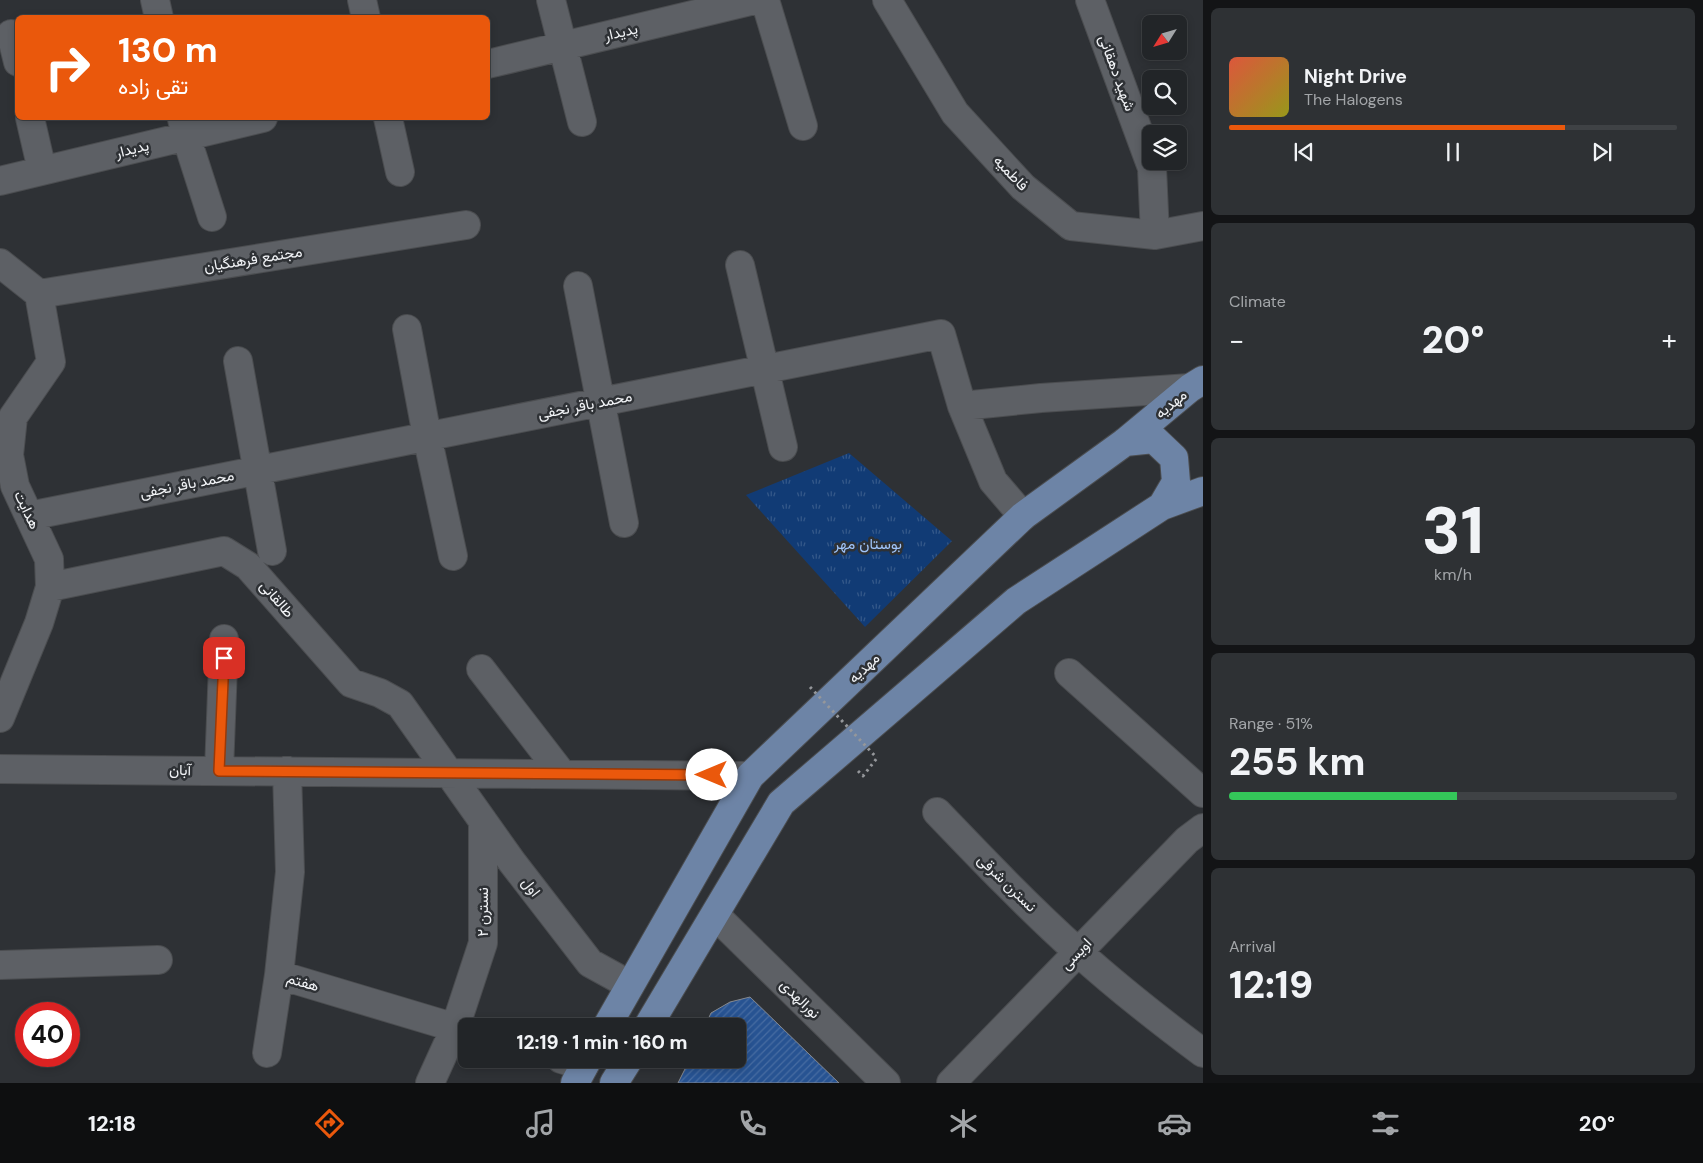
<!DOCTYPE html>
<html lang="en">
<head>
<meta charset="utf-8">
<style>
  body { margin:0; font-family:"DM Sans",Vazirmatn,sans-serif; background:#2e3134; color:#f1f3f6; height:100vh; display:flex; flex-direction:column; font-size:19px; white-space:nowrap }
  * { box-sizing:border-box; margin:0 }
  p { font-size:16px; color:#a2a5a8 }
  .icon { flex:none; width:28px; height:28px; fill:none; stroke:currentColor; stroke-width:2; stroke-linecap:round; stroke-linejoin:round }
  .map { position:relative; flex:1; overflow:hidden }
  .panel { display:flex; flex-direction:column; gap:8px; padding:8px; background:#131416; width:500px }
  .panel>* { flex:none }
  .hud { position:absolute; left:15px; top:15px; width:475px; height:105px; border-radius:8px; box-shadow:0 2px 8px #0003,0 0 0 1px #3f4245; background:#ea580c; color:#fff; overflow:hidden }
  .needle { width:32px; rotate:233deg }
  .fabs { position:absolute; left:1142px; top:15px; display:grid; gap:10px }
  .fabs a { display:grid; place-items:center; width:45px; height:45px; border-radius:8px; background:#222528; box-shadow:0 2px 8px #0003,0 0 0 1px #3f4245; font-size:25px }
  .speed { position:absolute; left:15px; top:1002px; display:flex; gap:10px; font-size:25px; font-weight:700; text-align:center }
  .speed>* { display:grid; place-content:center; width:65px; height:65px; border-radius:50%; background:#222528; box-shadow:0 2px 8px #0003,0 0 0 1px #3f4245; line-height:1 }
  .speed .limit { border:8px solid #d22; background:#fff; color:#111 }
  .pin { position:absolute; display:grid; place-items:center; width:42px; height:42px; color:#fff; margin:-21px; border-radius:10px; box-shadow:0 2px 8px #0006 }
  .me { position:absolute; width:55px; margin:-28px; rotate:270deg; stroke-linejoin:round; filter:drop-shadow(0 0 4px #0008) }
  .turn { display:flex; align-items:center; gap:18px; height:105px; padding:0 20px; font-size:22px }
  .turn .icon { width:65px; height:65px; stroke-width:2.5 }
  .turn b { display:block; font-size:35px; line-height:42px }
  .big { font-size:38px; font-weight:800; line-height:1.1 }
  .panel .card { flex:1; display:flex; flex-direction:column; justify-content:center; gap:8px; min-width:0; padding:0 18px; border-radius:8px; background:#2e3134 }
  .panel .dial { align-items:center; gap:0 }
  .dial b { font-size:65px; line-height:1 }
  .song { display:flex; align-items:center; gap:15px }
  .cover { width:60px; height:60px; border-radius:8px; background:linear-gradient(135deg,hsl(10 70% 55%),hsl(60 70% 35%)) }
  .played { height:5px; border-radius:2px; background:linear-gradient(90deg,#ea580c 75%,#3f4245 75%) }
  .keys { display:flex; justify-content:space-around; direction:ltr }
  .heat { display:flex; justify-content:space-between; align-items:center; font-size:28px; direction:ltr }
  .charge { height:8px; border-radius:4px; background:linear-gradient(90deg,#34c759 51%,#3f4245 0) }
  .trip { position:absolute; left:458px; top:1018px; width:288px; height:50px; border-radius:8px; background:#222528; box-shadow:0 2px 8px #0003,0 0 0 1px #3f4245; font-weight:800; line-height:50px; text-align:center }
  .tab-bar { display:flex; height:80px; justify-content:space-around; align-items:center; background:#0e0f10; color:#a2a5a8 }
  .tab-bar .icon { width:35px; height:35px }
  .tab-bar .on { color:#ea580c }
  .tab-bar b { font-size:22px; color:#f1f3f6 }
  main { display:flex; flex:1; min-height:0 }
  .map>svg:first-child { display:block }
  .park { fill:url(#park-tufts) }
  .building { fill:url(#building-hatch); stroke:#86898e }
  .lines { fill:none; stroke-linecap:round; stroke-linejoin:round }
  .minor-casing { stroke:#4b4d50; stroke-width:30 }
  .major-casing { stroke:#4b4d50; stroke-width:30 }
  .path { stroke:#95979b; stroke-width:3; stroke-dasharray:2.5 4; stroke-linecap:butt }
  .minor { stroke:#5d6065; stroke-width:28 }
  .major { stroke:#6d84a6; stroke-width:28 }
  .path-bridge { stroke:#95979b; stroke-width:3; stroke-dasharray:2.5 4; stroke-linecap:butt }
  .route-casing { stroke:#983908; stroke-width:12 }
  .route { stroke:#ea580c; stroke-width:9 }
  .labels { text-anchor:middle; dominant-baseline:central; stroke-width:5; stroke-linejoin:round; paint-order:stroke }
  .street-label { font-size:15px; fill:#f1f3f6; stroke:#2e3135 }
  .park-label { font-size:15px; fill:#a0c5fb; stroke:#2e3135 }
</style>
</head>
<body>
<main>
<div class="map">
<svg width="1203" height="1083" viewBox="0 0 1203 1083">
  <defs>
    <pattern id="park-tufts" width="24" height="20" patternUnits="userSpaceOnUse" patternTransform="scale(1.25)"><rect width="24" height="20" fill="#113b75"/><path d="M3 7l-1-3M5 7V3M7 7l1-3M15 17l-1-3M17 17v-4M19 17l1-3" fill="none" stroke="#345889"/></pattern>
    <pattern id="building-hatch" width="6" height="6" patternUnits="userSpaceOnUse" patternTransform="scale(1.25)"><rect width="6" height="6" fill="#275392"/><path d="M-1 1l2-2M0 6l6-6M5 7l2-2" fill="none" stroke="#476ca2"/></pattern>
  </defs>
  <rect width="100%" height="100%" fill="#2e3135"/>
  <path class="park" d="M 849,453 L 952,541 L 865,627 L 746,495 Z"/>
  <path class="building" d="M 750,997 L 839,1083 L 678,1083 L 690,1059 L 736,1059 L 736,1026 L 705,1026 L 711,1013 L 730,1002 Z"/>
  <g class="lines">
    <g class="minor-casing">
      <path id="minor" d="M 155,0 L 159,18
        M 362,0 L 366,18
        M 551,0 L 582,122
        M 765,0 L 803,126
        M 887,0 L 955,113 L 1023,187 L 1071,226 L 1155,235 L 1203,226
        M 1090,0 L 1152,168 L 1155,235
        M 11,34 L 18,62
        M 488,64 L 755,0
        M 30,118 L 42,170
        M 388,118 L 400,172
        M 182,119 L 186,136 L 212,217
        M 0,181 L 263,118
        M 0,263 L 39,294 L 51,362 L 13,417 L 9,455 L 15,486 L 49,559 L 50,587 L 39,623 L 0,718
        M 740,265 L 783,447
        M 578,286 L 624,523
        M 39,294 L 466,225
        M 407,329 L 427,436 L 453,556
        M 238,361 L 272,551
        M 962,406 L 1041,398 L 1190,388
        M 29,516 L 941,334 L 962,406 L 993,481 L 1023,516
        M 50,587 L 224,551 L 248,566 L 351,683 L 380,693 L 400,704 L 512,862 L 590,963 L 630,985
        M 481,669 L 562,774
        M 1069,673 L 1203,793
        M 0,769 L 750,776
        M 219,771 L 224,639
        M 937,812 C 983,860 1029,908 1078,952 C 1118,988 1160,1021 1203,1053
        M 715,915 L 886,1083
        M 0,965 L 158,960
        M 279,975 L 466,1031
        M 267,1053 L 279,975 L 290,872 L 287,771
        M 561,1059 L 584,1066
        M 430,1083 L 455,1028 L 483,943 L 483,821
        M 951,1083 L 1187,840 L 1203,828"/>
    </g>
    <g class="major-casing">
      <path id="major" d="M 1125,442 L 1154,439 L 1174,458 L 1176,482 L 1162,506
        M 607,1026 L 750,776 L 1023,516 L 1125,442 L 1190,388 L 1203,380
        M 648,1026 L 781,803 L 1016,601 L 1162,506 L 1203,491
        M 575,1083 L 588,1059
        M 614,1083 L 629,1059"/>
    </g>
    <path class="path" d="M 858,771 L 863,776 L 877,758"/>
    <use href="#minor" class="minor"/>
    <use href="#major" class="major"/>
    <path class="path-bridge" d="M 810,687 L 877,758"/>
  </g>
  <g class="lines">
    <g class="route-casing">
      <path id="route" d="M 224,658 L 219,771 L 712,775"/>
    </g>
    <use href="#route" class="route"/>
  </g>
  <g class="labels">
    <g class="street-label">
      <text transform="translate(621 32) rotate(-13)">پدیدار</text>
      <text transform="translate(1117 73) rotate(70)">شهید دهقانی</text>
      <text transform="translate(132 149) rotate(-14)">پدیدار</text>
      <text transform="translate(1011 173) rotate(46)">فاطمیه</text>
      <text transform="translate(253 259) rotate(-9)">مجتمع فرهنگیان</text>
      <text transform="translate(1171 404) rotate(-40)">مهدیه</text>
      <text transform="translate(585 405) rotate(-11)">محمد باقر نجفی</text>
      <text transform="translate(187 484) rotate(-11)">محمد باقر نجفی</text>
      <text transform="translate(27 510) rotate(64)">هدایت</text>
      <text transform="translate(277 599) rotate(49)">طالقانی</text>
      <text transform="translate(864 668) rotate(-43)">مهدیه</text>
      <text transform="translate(180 770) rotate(1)">آبان</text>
      <text transform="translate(1007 883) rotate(44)">نسترن شرقی</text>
      <text transform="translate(531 887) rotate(52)">اول</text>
      <text transform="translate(483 912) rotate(-90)">نسترن ۲</text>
      <text transform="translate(1076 954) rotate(-46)">اویسی</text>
      <text transform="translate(303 982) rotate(16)">هفتم</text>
      <text transform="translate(800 999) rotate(44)">نورالهدی</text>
    </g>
    <g class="park-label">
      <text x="868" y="544">بوستان مهر</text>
    </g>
  </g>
</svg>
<div class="fabs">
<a><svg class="needle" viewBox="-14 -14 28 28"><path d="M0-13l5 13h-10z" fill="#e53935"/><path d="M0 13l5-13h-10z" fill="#a2a5a8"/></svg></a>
<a><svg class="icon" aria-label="search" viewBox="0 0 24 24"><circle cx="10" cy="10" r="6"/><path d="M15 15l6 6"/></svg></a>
<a><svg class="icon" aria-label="layers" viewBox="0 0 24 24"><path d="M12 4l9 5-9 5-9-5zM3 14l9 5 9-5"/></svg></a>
</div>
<div class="speed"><div class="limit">40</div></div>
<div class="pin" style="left:224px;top:658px;background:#d93025"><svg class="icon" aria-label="arrive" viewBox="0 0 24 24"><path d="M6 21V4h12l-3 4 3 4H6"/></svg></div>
<svg class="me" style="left:712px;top:775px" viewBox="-20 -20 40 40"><circle r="19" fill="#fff"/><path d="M0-13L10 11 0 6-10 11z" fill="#ea580c"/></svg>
<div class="trip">12:19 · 1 min · 160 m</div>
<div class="hud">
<div class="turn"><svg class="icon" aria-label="right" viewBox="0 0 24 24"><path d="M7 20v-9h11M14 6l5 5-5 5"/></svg><div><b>130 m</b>تقی زاده</div></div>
</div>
</div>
<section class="panel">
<div class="card">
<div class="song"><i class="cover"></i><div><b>Night Drive</b><p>The Halogens</p></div></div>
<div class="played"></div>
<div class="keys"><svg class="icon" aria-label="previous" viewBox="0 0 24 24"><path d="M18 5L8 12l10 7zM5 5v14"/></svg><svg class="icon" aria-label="pause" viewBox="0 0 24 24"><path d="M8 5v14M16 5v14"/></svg><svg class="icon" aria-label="next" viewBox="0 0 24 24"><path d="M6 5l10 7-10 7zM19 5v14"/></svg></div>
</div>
<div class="card"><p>Climate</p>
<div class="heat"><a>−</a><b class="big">20°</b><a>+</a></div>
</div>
<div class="card dial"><b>31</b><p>km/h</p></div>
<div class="card"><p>Range · 51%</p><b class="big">255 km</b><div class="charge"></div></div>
<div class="card"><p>Arrival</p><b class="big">12:19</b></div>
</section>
</main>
<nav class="tab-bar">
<b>12:18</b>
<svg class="icon on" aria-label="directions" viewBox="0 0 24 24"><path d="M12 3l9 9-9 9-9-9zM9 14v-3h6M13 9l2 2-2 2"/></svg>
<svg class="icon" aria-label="music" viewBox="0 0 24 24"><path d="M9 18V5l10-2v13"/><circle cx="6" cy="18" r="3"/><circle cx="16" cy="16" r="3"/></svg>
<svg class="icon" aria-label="phone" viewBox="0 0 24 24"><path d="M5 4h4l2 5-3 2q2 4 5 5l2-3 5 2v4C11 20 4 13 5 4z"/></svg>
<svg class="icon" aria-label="climate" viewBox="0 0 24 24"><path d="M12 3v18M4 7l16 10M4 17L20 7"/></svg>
<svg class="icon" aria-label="car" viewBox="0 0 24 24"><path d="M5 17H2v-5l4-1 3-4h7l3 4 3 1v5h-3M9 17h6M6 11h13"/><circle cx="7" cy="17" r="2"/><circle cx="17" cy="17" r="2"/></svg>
<svg class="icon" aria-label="filters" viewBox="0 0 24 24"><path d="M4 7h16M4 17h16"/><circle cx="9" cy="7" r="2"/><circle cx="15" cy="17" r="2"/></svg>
<b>20°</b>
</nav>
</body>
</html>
